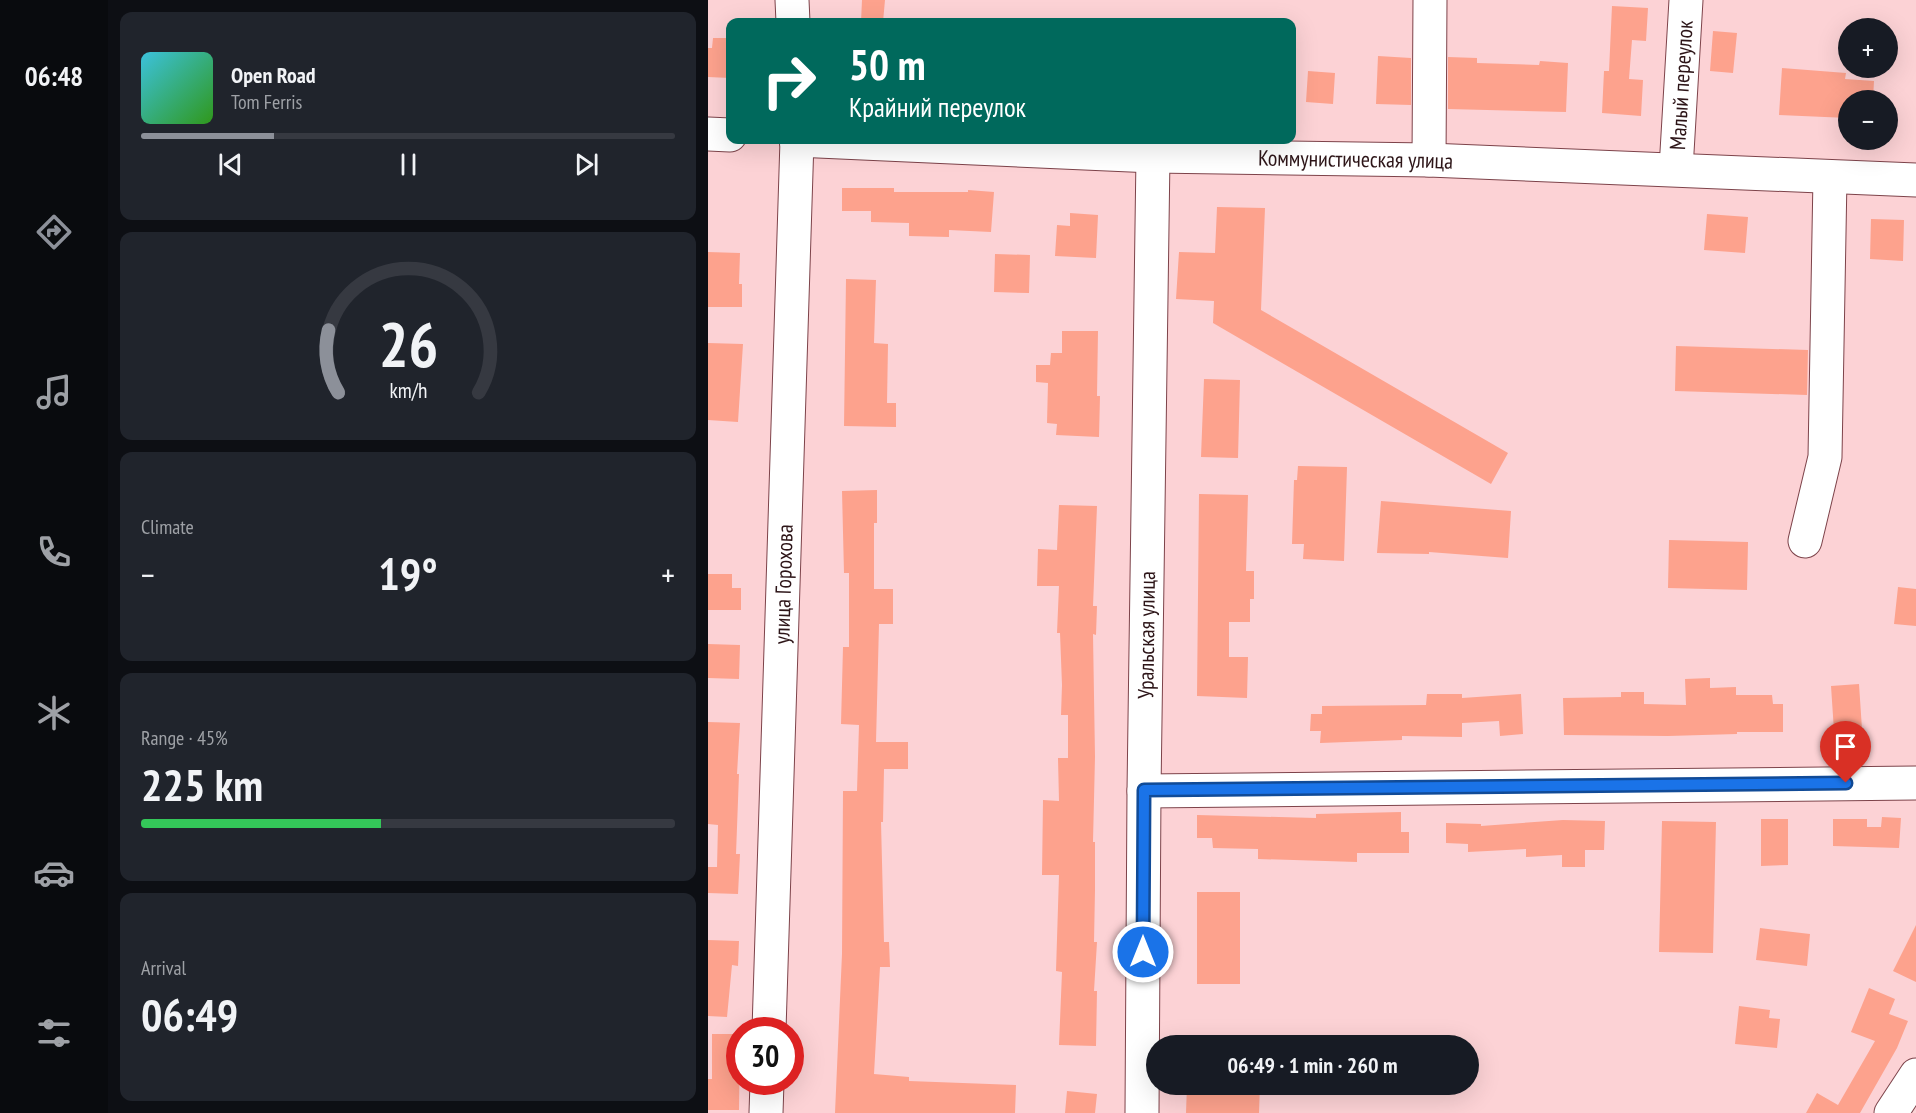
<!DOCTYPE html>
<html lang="en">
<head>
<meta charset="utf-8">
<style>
  body { margin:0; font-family:"PT Sans Narrow",sans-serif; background:#20242c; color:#f1f3f6; height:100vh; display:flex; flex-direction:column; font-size:22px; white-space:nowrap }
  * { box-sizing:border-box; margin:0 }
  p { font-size:20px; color:#9ea1a6 }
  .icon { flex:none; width:33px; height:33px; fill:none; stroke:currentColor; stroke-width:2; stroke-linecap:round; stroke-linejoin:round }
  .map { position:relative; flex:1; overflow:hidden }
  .side { display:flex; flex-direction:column; gap:12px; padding:12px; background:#0d0f14; width:600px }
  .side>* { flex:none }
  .guide { position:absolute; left:18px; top:18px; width:570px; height:126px; border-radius:12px; box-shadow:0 6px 24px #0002; background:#00695c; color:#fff; overflow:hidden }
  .tools { position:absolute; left:1130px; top:18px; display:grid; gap:12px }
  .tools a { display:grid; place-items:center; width:60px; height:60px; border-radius:50%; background:#171b24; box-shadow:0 6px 24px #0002; font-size:30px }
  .speed { position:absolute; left:18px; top:1017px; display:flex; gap:12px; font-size:30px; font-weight:700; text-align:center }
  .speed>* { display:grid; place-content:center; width:78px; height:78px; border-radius:50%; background:#171b24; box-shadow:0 6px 24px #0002; line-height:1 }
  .speed .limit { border:9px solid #d22; background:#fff; color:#111 }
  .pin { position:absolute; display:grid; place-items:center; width:51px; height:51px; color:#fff; margin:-62px -26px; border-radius:50% 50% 50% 0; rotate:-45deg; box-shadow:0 0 6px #0007 }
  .pin .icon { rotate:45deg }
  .me { position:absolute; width:66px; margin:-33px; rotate:0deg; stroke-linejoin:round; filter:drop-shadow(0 0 4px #0008) }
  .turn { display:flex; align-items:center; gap:21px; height:126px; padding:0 24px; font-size:27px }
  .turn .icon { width:78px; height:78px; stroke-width:2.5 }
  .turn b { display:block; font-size:42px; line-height:51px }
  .big { font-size:45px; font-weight:800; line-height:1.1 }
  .side .tile { flex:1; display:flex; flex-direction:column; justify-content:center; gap:9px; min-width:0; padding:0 21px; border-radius:12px; background:#20242c }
  .side .dial { align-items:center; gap:0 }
  .dial svg { height:156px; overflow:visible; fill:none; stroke:#363941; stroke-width:7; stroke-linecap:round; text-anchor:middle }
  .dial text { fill:#f1f3f6; stroke:none }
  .song { display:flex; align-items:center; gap:18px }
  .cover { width:72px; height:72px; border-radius:9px; background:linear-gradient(135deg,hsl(190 70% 55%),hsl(110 70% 35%)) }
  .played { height:6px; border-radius:3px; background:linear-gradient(90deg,#8c9099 25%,#363941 25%) }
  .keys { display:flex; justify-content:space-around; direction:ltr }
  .heat { display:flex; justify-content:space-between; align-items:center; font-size:33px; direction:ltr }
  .charge { height:9px; border-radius:4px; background:linear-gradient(90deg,#34c759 45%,#363941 0) }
  .trip { position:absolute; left:438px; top:1035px; width:333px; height:60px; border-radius:30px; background:#171b24; box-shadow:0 6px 24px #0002; font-weight:800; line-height:60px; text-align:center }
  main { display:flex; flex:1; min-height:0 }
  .dock { display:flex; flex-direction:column; width:108px; justify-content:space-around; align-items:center; background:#090b0e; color:#9ea1a6 }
  .dock .icon { width:42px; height:42px }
  .dock .selected { color:#8c9099 }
  .dock b { font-size:27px; color:#f1f3f6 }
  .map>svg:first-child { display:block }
  .building { fill:#fda28d }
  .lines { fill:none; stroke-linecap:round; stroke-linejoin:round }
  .minor-casing { stroke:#7d434a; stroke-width:35 }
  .minor { stroke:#fff; stroke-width:33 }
  .route-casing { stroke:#114b97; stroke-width:15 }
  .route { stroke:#1a73e8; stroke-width:10 }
  .labels { text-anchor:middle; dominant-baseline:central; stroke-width:6; stroke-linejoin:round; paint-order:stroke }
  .street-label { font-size:22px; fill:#2d1518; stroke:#fff }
</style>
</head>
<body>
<main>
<nav class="dock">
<b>06:48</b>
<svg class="icon selected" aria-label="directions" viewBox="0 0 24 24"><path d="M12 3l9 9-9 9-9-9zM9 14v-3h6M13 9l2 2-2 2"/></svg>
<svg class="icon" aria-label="music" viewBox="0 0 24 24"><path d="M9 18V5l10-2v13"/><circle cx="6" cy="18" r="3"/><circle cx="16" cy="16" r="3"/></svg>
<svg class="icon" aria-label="phone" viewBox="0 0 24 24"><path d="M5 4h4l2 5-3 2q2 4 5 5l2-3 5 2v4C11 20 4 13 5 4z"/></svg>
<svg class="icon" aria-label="climate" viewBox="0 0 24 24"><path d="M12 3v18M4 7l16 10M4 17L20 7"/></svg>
<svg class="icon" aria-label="car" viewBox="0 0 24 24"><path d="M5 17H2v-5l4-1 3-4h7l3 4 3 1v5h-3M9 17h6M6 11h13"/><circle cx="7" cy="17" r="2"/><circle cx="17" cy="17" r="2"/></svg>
<svg class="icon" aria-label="filters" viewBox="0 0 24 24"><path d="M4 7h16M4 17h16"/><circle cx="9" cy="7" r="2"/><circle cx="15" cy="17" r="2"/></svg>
</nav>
<section class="side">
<div class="tile">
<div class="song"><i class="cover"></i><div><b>Open Road</b><p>Tom Ferris</p></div></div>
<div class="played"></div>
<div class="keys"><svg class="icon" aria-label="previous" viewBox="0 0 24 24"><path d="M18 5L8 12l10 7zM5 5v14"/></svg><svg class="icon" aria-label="pause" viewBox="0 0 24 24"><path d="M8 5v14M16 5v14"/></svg><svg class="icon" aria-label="next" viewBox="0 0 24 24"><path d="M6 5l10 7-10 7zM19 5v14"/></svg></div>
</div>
<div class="tile dial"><svg viewBox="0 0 100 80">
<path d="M14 69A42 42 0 1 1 86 69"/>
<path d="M14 69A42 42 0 0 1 9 37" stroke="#8c9099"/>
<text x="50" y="56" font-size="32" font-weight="700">26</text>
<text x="50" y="72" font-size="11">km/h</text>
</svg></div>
<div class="tile"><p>Climate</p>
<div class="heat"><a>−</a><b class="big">19°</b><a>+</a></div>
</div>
<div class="tile"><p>Range · 45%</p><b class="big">225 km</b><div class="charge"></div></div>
<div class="tile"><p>Arrival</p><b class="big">06:49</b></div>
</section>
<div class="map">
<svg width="1208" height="1113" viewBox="0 0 1208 1113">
  <rect width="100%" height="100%" fill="#fcd2d5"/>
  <path class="building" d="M 154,0 L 177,0 L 175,22 L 153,22 Z
    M 904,6 L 940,8 L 938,41 L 924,40 L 921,79 L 935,80 L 933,116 L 894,113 L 896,71 L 901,71 Z
    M 1005,31 L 1029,33 L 1025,73 L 1002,71 Z
    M 5,38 L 22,38 L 22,78 L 0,77 L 0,48 L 4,48 Z
    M 670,56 L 703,58 L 703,105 L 668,104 Z
    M 740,57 L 769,58 L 769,63 L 831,65 L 832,61 L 860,63 L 858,112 L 740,109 Z
    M 1074,68 L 1138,73 L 1137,79 L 1166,81 L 1165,100 L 1140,100 L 1140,118 L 1071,115 Z
    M 600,71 L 627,73 L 625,104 L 598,102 Z
    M 134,188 L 186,188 L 186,192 L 260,192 L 260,190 L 286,192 L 283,232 L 241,230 L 241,237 L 201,236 L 201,223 L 163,222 L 163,211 L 134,211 Z
    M 509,207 L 557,208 L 553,310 L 800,453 L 783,484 L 505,323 L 506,301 L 468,299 L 471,252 L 507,253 Z
    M 362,213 L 390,215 L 388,258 L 347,256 L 349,225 L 362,226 Z
    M 999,214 L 1040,217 L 1037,253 L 996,250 Z
    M 1163,219 L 1196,220 L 1195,261 L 1162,259 Z
    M 0,252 L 32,253 L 31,284 L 34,284 L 34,307 L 0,307 Z
    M 287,254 L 322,255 L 321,293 L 286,292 Z
    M 138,279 L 168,280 L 166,343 L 180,344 L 179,403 L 188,403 L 188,427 L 136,426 Z
    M 354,331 L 390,331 L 389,396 L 392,396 L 391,437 L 348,435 L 349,424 L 339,423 L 340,383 L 328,382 L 328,365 L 342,365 L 343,353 L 354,353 Z
    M 0,343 L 35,344 L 30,422 L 0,420 Z
    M 968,346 L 1100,350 L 1099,395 L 967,391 Z
    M 496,379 L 532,380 L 530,458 L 493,457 Z
    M 590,466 L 639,467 L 636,561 L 595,559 L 596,544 L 584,544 L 586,480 L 589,480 Z
    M 169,490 L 169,523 L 166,523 L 166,589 L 185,589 L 185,624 L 171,624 L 168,742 L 200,742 L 200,769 L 176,769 L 175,822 L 173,822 L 176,942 L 181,942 L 182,967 L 172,967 L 166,1074 L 201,1077 L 201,1081 L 308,1085 L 307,1113 L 127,1113 L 134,954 L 135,791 L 149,791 L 151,725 L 133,724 L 135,647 L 141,647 L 141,573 L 136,573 L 134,491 Z
    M 491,494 L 540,495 L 538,571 L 546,571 L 546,599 L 542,599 L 542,622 L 521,622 L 521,657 L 540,657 L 539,698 L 489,696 Z
    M 673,501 L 803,511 L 800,558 L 721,552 L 721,554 L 669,553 Z
    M 351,505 L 389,506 L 385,606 L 389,606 L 388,635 L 385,634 L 387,757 L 385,842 L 387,842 L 387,890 L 386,942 L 389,942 L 386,991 L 389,991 L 388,1046 L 351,1045 L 354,972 L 348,971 L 351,875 L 334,875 L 335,800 L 351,801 L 350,758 L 360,758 L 360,715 L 353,715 L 354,685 L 352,633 L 349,633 L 351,586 L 329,586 L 330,549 L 349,550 Z
    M 961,540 L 1040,542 L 1039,590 L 960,588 Z
    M 0,574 L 24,574 L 24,588 L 33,588 L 33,610 L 0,610 Z
    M 1190,587 L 1208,589 L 1208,626 L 1186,624 Z
    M 0,644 L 32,645 L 31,679 L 0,678 Z
    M 1002,678 L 1002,688 L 1028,687 L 1028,695 L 1064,695 L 1065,704 L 1075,704 L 1075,732 L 1029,732 L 1029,734 L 960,736 L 856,735 L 855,698 L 913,697 L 913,692 L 936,692 L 936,704 L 978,705 L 977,679 Z
    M 1151,684 L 1154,729 L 1126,731 L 1123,686 Z
    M 719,694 L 754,694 L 754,698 L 813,694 L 815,734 L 792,736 L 791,721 L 754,723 L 754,737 L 694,736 L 694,740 L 612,743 L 613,731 L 602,731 L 603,714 L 614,714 L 614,706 L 718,705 Z
    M 0,722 L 32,723 L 29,774 L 31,774 L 28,854 L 32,854 L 30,894 L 0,893 L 0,867 L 9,867 L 10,825 L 0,824 Z
    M 693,812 L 693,832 L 701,832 L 701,853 L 649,853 L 649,862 L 550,859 L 550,849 L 505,848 L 504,838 L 489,838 L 489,815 L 608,818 L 608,814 Z
    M 1174,817 L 1193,818 L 1191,848 L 1125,846 L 1125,819 L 1159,819 L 1159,827 L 1173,827 Z
    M 1053,819 L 1080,819 L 1080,865 L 1053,866 Z
    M 855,820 L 897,821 L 896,850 L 877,850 L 877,867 L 854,867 L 854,855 L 818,857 L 818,849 L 760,852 L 760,844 L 738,843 L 738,823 L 773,824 L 773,826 Z
    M 954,821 L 1008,822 L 1005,953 L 951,952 Z
    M 489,892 L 532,892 L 532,984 L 489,984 Z
    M 1208,925 L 1208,982 L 1185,971 Z
    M 1052,928 L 1102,934 L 1099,966 L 1048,960 Z
    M 0,940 L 31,941 L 30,966 L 24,965 L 19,1017 L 0,1016 Z
    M 1161,988 L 1187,999 L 1181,1014 L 1200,1021 L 1189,1048 L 1152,1113 L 1098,1113 L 1109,1093 L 1130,1105 L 1167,1041 L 1143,1032 Z
    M 1031,1006 L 1062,1010 L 1061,1018 L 1072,1019 L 1069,1048 L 1027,1044 Z
    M 4,1034 L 32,1034 L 31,1110 L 0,1110 L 0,1079 L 4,1079 Z
    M 479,1084 L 552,1084 L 551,1113 L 478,1113 Z
    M 359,1091 L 389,1094 L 387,1113 L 357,1113 Z"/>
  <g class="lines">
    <g class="minor-casing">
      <g id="minor">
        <path d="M 84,0 L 85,22"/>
        <path d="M 0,134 L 22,135"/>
        <path id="s1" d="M 88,140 L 445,156 L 721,160 L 1208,180"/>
        <path d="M 721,160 L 722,0"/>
        <path id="s2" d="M 968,169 L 978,0"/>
        <path d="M 1097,541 L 1117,457 L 1122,177"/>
        <path d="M 436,791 L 1208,783"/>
        <path id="s3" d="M 61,1030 L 89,140"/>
        <path d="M 58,1113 L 59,1082"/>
        <path id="s4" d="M 434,1113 L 436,791 L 445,156"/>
        <path d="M 1183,1113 L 1208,1075"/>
      </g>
    </g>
    <use href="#minor" class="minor"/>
  </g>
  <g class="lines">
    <g class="route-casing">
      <path id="route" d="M 435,952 L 436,790 L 1138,783"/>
    </g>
    <use href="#route" class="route"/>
  </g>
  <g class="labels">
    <g class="street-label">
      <text stroke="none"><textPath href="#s2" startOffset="84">Малый переулок</textPath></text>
      <text stroke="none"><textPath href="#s1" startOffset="560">Коммунистическая улица</textPath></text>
      <text stroke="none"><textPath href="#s3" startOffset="446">улица Горохова</textPath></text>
      <text stroke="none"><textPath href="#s4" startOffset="478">Уральская улица</textPath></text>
    </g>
  </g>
</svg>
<div class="tools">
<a>+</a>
<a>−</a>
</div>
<div class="speed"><div class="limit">30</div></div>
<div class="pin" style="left:1138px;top:783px;background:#d93025"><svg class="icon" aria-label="arrive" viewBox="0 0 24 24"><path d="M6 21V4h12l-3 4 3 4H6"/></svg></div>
<svg class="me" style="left:435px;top:952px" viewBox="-20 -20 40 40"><circle r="17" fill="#1a73e8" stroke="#fff" stroke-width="3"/><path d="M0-11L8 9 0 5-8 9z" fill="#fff"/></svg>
<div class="trip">06:49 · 1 min · 260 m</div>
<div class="guide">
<div class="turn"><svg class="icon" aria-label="right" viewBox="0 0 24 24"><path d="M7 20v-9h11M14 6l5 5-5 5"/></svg><div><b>50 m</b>Крайний переулок</div></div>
</div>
</div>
</main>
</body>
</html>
